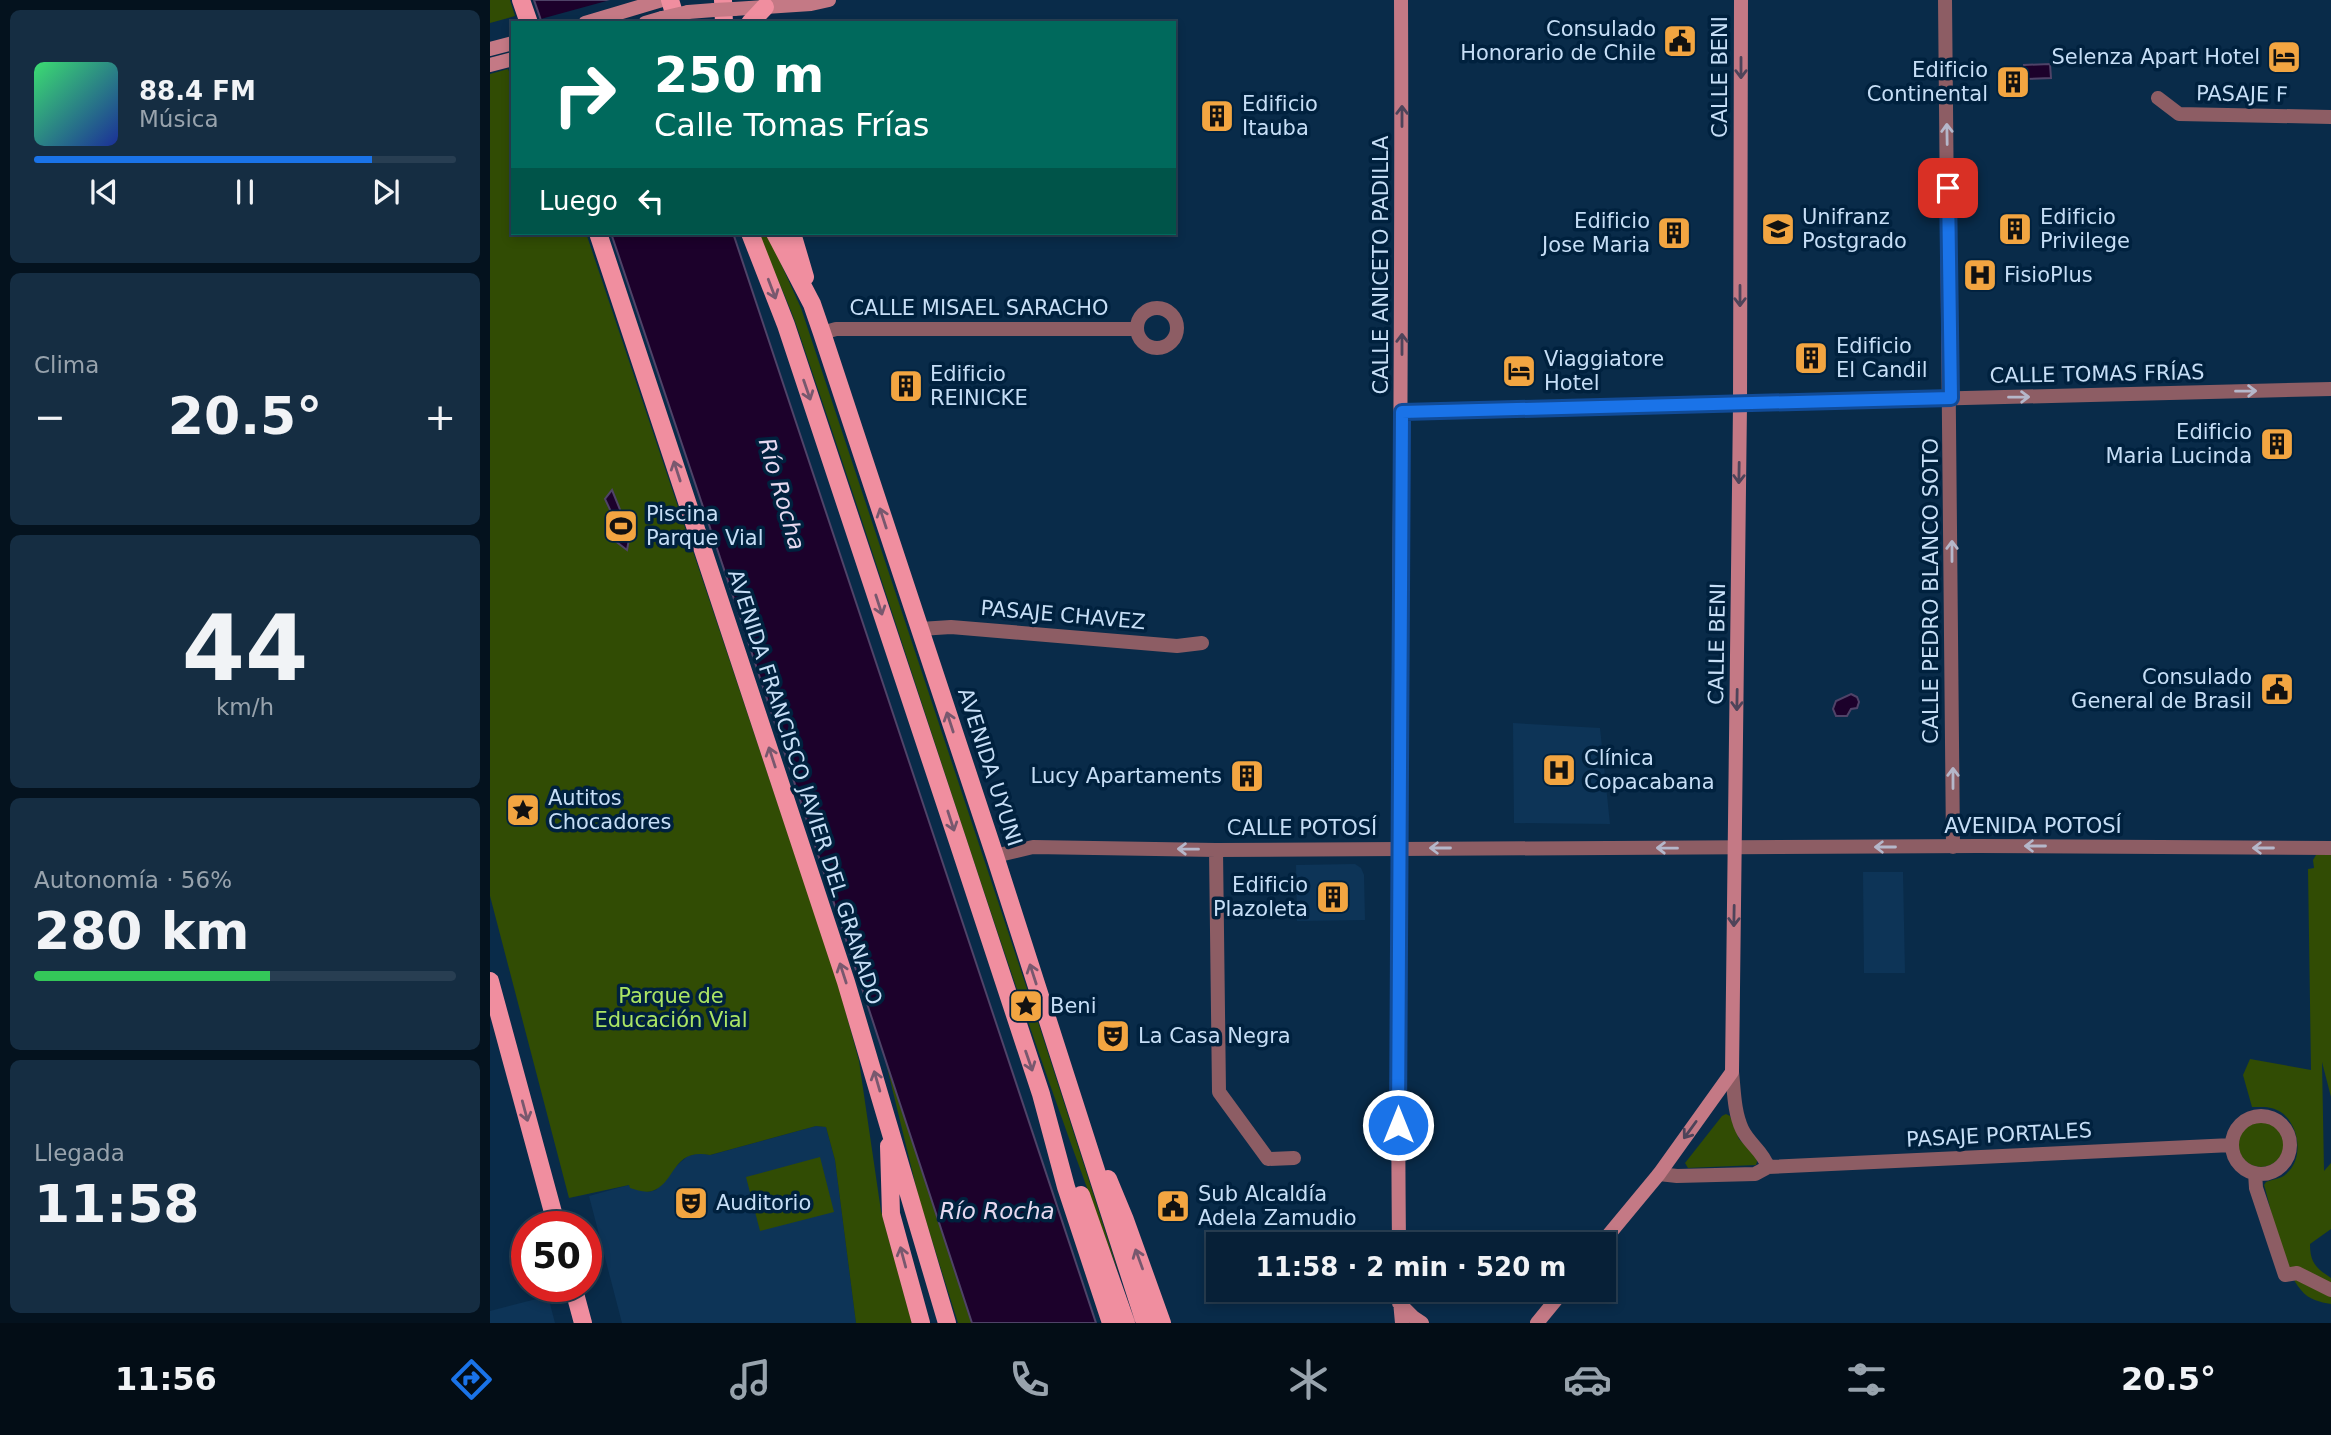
<!DOCTYPE html>
<html lang="es">
<head>
<meta charset="utf-8">
<style>
  body { margin:0; font-family:"DejaVu Sans",sans-serif; background:#152d42; color:#f1f3f6; height:100vh; display:flex; flex-direction:column; font-size:26px; white-space:nowrap }
  * { box-sizing:border-box; margin:0 }
  p { font-size:23px; color:#98a3ad }
  .icon { flex:none; width:38px; height:38px; fill:none; stroke:currentColor; stroke-width:2; stroke-linecap:round; stroke-linejoin:round }
  .map { position:relative; flex:1; overflow:hidden }
  .panel { display:flex; flex-direction:column; gap:10px; padding:10px; background:#04121e; width:490px }
  .panel>* { flex:none }
  .top-card { position:absolute; left:21px; top:21px; width:665px; height:214px; border-radius:0px; box-shadow:0 4px 10px #0003,0 0 0 2px #283e52; background:#00695c; color:#fff; overflow:hidden }
  .speed { position:absolute; left:21px; top:1211px; display:flex; gap:14px; font-size:35px; font-weight:700; text-align:center }
  .speed>* { display:grid; place-content:center; width:91px; height:91px; border-radius:50%; background:#072037; box-shadow:0 4px 10px #0003,0 0 0 2px #283e52; line-height:1 }
  .speed .limit { border:10px solid #d22; background:#fff; color:#111 }
  .pin { position:absolute; display:grid; place-items:center; width:60px; height:60px; color:#fff; margin:-30px; border-radius:14px; box-shadow:0 4px 10px #0006 }
  .me { position:absolute; width:77px; margin:-38px; rotate:0deg; stroke-linejoin:round; filter:drop-shadow(0 0 5px #0008) }
  .turn { display:flex; align-items:center; gap:24px; height:147px; padding:0 28px; font-size:32px }
  .turn .icon { width:91px; height:91px; stroke-width:2.5 }
  .turn b { display:block; font-size:49px; line-height:60px }
  .then { display:flex; align-items:center; height:66px; padding:0 28px; background:#0003; gap:14px; font-size:26px }
  .big { font-size:52px; font-weight:800; line-height:1.1 }
  .panel .widget { flex:1; display:flex; flex-direction:column; justify-content:center; gap:10px; min-width:0; padding:0 24px; border-radius:10px; background:#152d42 }
  .panel .dial { align-items:center; gap:0 }
  .dial b { font-size:91px; line-height:1 }
  .song { display:flex; align-items:center; gap:21px }
  .cover { width:84px; height:84px; border-radius:10px; background:linear-gradient(135deg,hsl(140 70% 55%),hsl(230 70% 35%)) }
  .played { height:7px; border-radius:4px; background:linear-gradient(90deg,#1a73e8 80%,#283e52 80%) }
  .keys { display:flex; justify-content:space-around; direction:ltr }
  .heat { display:flex; justify-content:space-between; align-items:center; font-size:38px; direction:ltr }
  .charge { height:10px; border-radius:5px; background:linear-gradient(90deg,#34c759 56%,#283e52 0) }
  .trip { position:absolute; left:716px; top:1232px; width:410px; height:70px; border-radius:0px; background:#072037; box-shadow:0 4px 10px #0003,0 0 0 2px #283e52; font-weight:800; line-height:70px; text-align:center }
  .menu { display:flex; height:112px; justify-content:space-around; align-items:center; background:#030d16; color:#98a3ad }
  .menu .icon { width:49px; height:49px }
  .menu .selected { color:#1a73e8 }
  .menu b { font-size:32px; color:#f1f3f6 }
  main { display:flex; flex:1; min-height:0 }
  .map>svg:first-child { display:block }
  .built { fill:#0d3457 }
  .green { fill:#314c04 }
  .water { fill:#1c012b; stroke:#4f4368; stroke-width:2 }
  .pier { fill:#092b49 }
  .lines { fill:none; stroke-linecap:round; stroke-linejoin:round }
  .street { stroke:#8d5d64; stroke-width:14 }
  .secondary { stroke:#c47985; stroke-width:14 }
  .primary { stroke:#f08e9f; stroke-width:18 }
  .secondary-bridge { stroke:#c47985; stroke-width:14 }
  .oneway { stroke:#4e445a }
  .oneway2 { stroke:#b5b7ca }
  .oneway3 { stroke:#78586e }
  .route-casing { stroke:#114b97; stroke-width:18 }
  .route { stroke:#1a73e8; stroke-width:12 }
  .labels { text-anchor:middle; dominant-baseline:central; stroke-width:7; stroke-linejoin:round; paint-order:stroke }
  .poi-label { font-size:21px; fill:#c6def6; stroke:#00213e; text-anchor:start }
  .street-label { font-size:21px; fill:#c6def6; stroke:#00213e }
  .park-label { font-size:21px; fill:#abe564; stroke:#00213e }
  .water-label { font-size:23px; font-style:italic; fill:#e6d9f0; stroke:#00213e }
</style>
</head>
<body>
<main>
<section class="panel">
<div class="widget">
<div class="song"><i class="cover"></i><div><b>88.4 FM</b><p>Música</p></div></div>
<div class="played"></div>
<div class="keys"><svg class="icon" aria-label="previous" viewBox="0 0 24 24"><path d="M18 5L8 12l10 7zM5 5v14"/></svg><svg class="icon" aria-label="pause" viewBox="0 0 24 24"><path d="M8 5v14M16 5v14"/></svg><svg class="icon" aria-label="next" viewBox="0 0 24 24"><path d="M6 5l10 7-10 7zM19 5v14"/></svg></div>
</div>
<div class="widget"><p>Clima</p>
<div class="heat"><a>−</a><b class="big">20.5°</b><a>+</a></div>
</div>
<div class="widget dial"><b>44</b><p>km/h</p></div>
<div class="widget"><p>Autonomía · 56%</p><b class="big">280 km</b><div class="charge"></div></div>
<div class="widget"><p>Llegada</p><b class="big">11:58</b></div>
</section>
<div class="map">
<svg width="1841" height="1323" viewBox="0 0 1841 1323">
  <rect width="100%" height="100%" fill="#092b49"/>
  <path class="built" d="M 1023,723 L 1110,728 L 1120,824 L 1024,823 Z
    M 865,864 L 871,868 L 874,875 L 875,920 L 807,921 L 806,865 Z
    M 1373,872 L 1413,872 L 1415,973 L 1374,973 Z
    M 326,1126 L 336,1127 L 345,1160 L 366,1323 L 132,1323 L 99,1196 L 139,1185 L 158,1192 L 166,1190 L 185,1167 L 198,1156 L 209,1153 L 221,1155 Z
    M 58,1296 L 65,1323 L 0,1323 L 0,1311 Z"/>
  <path class="green" d="M 0,0 L 20,0 L 25,16 L 0,23 Z
    M 18,69 L 23,80 L 23,233 L 96,233 L 347,980 L 369,1061 L 391,1211 L 422,1323 L 366,1323 L 345,1160 L 336,1127 L 326,1126 L 220,1155 C 181,1148 186,1184 162,1191 C 155,1193 147,1190 140,1188 L 139,1185 L 79,1198 L 0,896 L 0,74 Z
    M 269,233 L 277,233 L 311,308 L 548,1022 L 629,1274 C 511,963 416,645 308,330 C 297,297 280,266 269,233 Z
    M 1841,852 L 1841,1097 L 1832,1062 L 1834,1171 L 1841,1163 L 1841,1229 L 1820,1244 C 1820,1263 1826,1268 1841,1278 L 1841,1304 C 1830,1302 1819,1300 1811,1290 C 1791,1267 1783,1215 1774,1185 L 1776,1182 C 1783,1179 1791,1179 1796,1174 C 1815,1159 1809,1122 1789,1111 C 1781,1106 1771,1107 1762,1107 L 1753,1075 L 1760,1059 L 1821,1070 L 1818,869 L 1824,868 L 1823,860 L 1826,855 Z
    M 395,1059 L 482,1323 L 468,1323 L 429,1199 Z
    M 1236,1114 L 1240,1116 L 1249,1139 L 1268,1158 L 1266,1165 L 1198,1168 L 1195,1163 L 1232,1116 Z
    M1748 1144a23 23 0 1 1 46 0a23 23 0 1 1-46 0Z
    M 330,1157 L 344,1212 L 270,1231 L 256,1177 Z"/>
  <path class="water" d="M 44,0 L 166,0 L 52,23 Z
    M 1560,64 L 1561,78 L 1535,79 L 1534,65 Z
    M 121,233 L 243,233 L 606,1323 L 482,1323 L 248,611 Z
    M 122,490 L 140,534 L 137,550 L 124,540 L 125,520 L 115,499 Z
    M 1361,694 L 1367,697 L 1369,702 L 1367,708 L 1361,709 L 1357,716 L 1346,716 L 1343,709 L 1346,701 Z"/>
  <path class="pier" d="M 120,0 L 170,0 L 177,23 L 48,23 L 47,20 Z"/>
  <g class="lines">
    <path class="street" d="M 1455,0 L 1463,847
      M 1668,98 L 1689,114 L 1841,117
      M647 328a20 20 0 1 1 40 0a20 20 0 1 1-40 0Z
      M 332,333 L 346,329 L 646,329
      M 912,412 L 1841,389
      M 430,629 L 461,627 L 687,646 L 712,643
      M 726,850 L 729,1092 L 778,1159 L 804,1158
      M 505,856 L 543,847 L 726,850 L 1488,846 L 1841,848
      M 1242,1072 C 1244,1090 1244,1112 1252,1129 C 1259,1144 1273,1151 1278,1167
      M1742 1145a29 29 0 1 1 58 0a29 29 0 1 1-58 0Z
      M 1765,1173 L 1766,1188 L 1795,1275 L 1807,1273 L 1841,1290
      M 1169,1174 L 1187,1176 L 1265,1174 L 1278,1167 L 1742,1145"/>
    <path class="secondary" d="M 244,9 L 321,4 L 339,0
      M 198,12 L 224,10
      M 95,23 L 172,0
      M 155,23 L 172,18
      M 0,49 L 23,43
      M 0,65 L 23,59
      M 909,1244 C 905,829 913,415 911,0
      M 1111,1244 L 1169,1174 L 1242,1072 L 1250,405 L 1251,0
      M 909,1290 L 912,1323
      M 909,1303 L 923,1317 L 932,1323
      M 1047,1323 L 1074,1290"/>
    <path class="primary" d="M 31,0 L 39,23
      M 180,0 L 187,23
      M 233,0 L 234,23
      M 260,23 L 275,7
      M 108,233 L 356,982 L 457,1323
      M 260,233 L 296,325 L 468,842 L 551,1094 L 576,1187 L 621,1323
      M 285,233 L 322,304 L 332,333 L 505,856 L 655,1323
      M 302,233 L 315,277
      M 0,981 L 67,1227
      M 399,1146 L 401,1214 L 431,1323
      M 618,1179 L 635,1220 L 672,1323
      M 591,1195 L 636,1323
      M 83,1286 L 93,1323"/>
    <path class="secondary-bridge" d="M 224,10 L 244,9
      M 172,18 L 198,12"/>
  </g>
  <defs><path id="oneway-shaft" d="M-6 0H5M1.5-3L5.5 0L1.5 3" fill="none" stroke-width="1.6" stroke-linecap="round" stroke-linejoin="round" transform="scale(1.75)"/></defs>
  <g class="oneway">
    <use href="#oneway-shaft" transform="translate(1251 68) rotate(90)"/>
    <use href="#oneway-shaft" transform="translate(912 116) rotate(-90)"/>
    <use href="#oneway-shaft" transform="translate(1250 296) rotate(90)"/>
    <use href="#oneway-shaft" transform="translate(912 344) rotate(-90)"/>
    <use href="#oneway-shaft" transform="translate(1249 473) rotate(91)"/>
    <use href="#oneway-shaft" transform="translate(1247 700) rotate(91)"/>
    <use href="#oneway-shaft" transform="translate(1244 916) rotate(91)"/>
    <use href="#oneway-shaft" transform="translate(1200 1130) rotate(126)"/>
  </g>
  <g class="oneway2">
    <use href="#oneway-shaft" transform="translate(1457 134) rotate(-91)"/>
    <use href="#oneway-shaft" transform="translate(1756 391) rotate(-1)"/>
    <use href="#oneway-shaft" transform="translate(1529 397) rotate(-1)"/>
    <use href="#oneway-shaft" transform="translate(1462 551) rotate(-90)"/>
    <use href="#oneway-shaft" transform="translate(1463 778) rotate(-90)"/>
    <use href="#oneway-shaft" transform="translate(1545 846) rotate(-180)"/>
    <use href="#oneway-shaft" transform="translate(1395 847) rotate(180)"/>
    <use href="#oneway-shaft" transform="translate(950 848) rotate(180)"/>
    <use href="#oneway-shaft" transform="translate(1177 848) rotate(-179)"/>
    <use href="#oneway-shaft" transform="translate(1773 848) rotate(-180)"/>
    <use href="#oneway-shaft" transform="translate(698 849) rotate(-179)"/>
  </g>
  <g class="oneway3">
    <use href="#oneway-shaft" transform="translate(282 289) rotate(69)"/>
    <use href="#oneway-shaft" transform="translate(317 390) rotate(71)"/>
    <use href="#oneway-shaft" transform="translate(187 471) rotate(-108)"/>
    <use href="#oneway-shaft" transform="translate(393 518) rotate(-108)"/>
    <use href="#oneway-shaft" transform="translate(389 605) rotate(72)"/>
    <use href="#oneway-shaft" transform="translate(460 722) rotate(-108)"/>
    <use href="#oneway-shaft" transform="translate(282 757) rotate(-108)"/>
    <use href="#oneway-shaft" transform="translate(461 821) rotate(72)"/>
    <use href="#oneway-shaft" transform="translate(353 973) rotate(-108)"/>
    <use href="#oneway-shaft" transform="translate(543 974) rotate(-108)"/>
    <use href="#oneway-shaft" transform="translate(539 1061) rotate(71)"/>
    <use href="#oneway-shaft" transform="translate(387 1081) rotate(-106)"/>
    <use href="#oneway-shaft" transform="translate(35 1111) rotate(75)"/>
    <use href="#oneway-shaft" transform="translate(413 1257) rotate(-105)"/>
    <use href="#oneway-shaft" transform="translate(649 1259) rotate(-110)"/>
  </g>
  <g class="lines">
    <g class="route-casing">
      <path id="route" d="M 908,1125 L 912,412 L 1461,398 L 1458,188"/>
    </g>
    <use href="#route" class="route"/>
  </g>
  <defs>
    <g id="civic-square" transform="scale(1.75)"><rect x="-9" y="-9" width="18" height="18" rx="4" fill="#f2a541" stroke="#00213e"/><path d="M-.6-6.5H3V-4.5H.6V-3L4-1V1h2V6H-6V1h2V-1L-.6-3ZM-1.2 2.5V6h2.4V2.5Z" fill="#111"/></g>
    <g id="hotel-square" transform="scale(1.75)"><rect x="-9" y="-9" width="18" height="18" rx="4" fill="#f2a541" stroke="#00213e"/><path d="M-6-4.5h1.5V1H6V5H4.5V3h-9V5H-6ZM-4 0a1.8 1.8 0 1 1 3.6 0ZM.5 0V-2.5h3Q6-2.5 6 0Z" fill="#111"/></g>
    <g id="building-square" transform="scale(1.75)"><rect x="-9" y="-9" width="18" height="18" rx="4" fill="#f2a541" stroke="#00213e"/><path d="M-4-6H4V6H1V3H-1V6H-4ZM-2.5-4.3h1.7v1.8h-1.7ZM.8-4.3h1.7v1.8H.8ZM-2.5-1h1.7V.8h-1.7ZM.8-1h1.7V.8H.8Z" fill="#111"/></g>
    <g id="university-square" transform="scale(1.75)"><rect x="-9" y="-9" width="18" height="18" rx="4" fill="#f2a541" stroke="#00213e"/><path d="M0-5L7-2L0 1L-7-2ZM-4 1L0 2.5L4 1V4Q0 6-4 4Z" fill="#111"/></g>
    <g id="hospital-square" transform="scale(1.75)"><rect x="-9" y="-9" width="18" height="18" rx="4" fill="#f2a541" stroke="#00213e"/><path d="M-5-5h3v3.5h4V-5h3V5h-3V1.5h-4V5h-3Z" fill="#111"/></g>
    <g id="stadium-square" transform="scale(1.75)"><rect x="-9" y="-9" width="18" height="18" rx="4" fill="#f2a541" stroke="#00213e"/><path d="M0-5a6.5 5 0 1 0 0 10a6.5 5 0 1 0 0-10ZM-3.5-1.8h7v3.6h-7Z" fill="#111"/></g>
    <g id="sight-square" transform="scale(1.75)"><rect x="-9" y="-9" width="18" height="18" rx="4" fill="#f2a541" stroke="#00213e"/><path d="M0-6L1.8-2.2L6-1.7L2.9 1.2L3.7 5.4L0 3.3L-3.7 5.4L-2.9 1.2L-6-1.7L-1.8-2.2Z" fill="#111"/></g>
    <g id="theatre-square" transform="scale(1.75)"><rect x="-9" y="-9" width="18" height="18" rx="4" fill="#f2a541" stroke="#00213e"/><path d="M-5-5.5Q0-4 5-5.5V0Q5 5 0 6Q-5 5-5 0ZM-3.3-2.5H-1v1.5H-3.3ZM1-2.5H3.3v1.5H1ZM-2.8 1Q0 5.5 2.8 1Z" fill="#111"/></g>
  </defs>
  <g fill-rule="evenodd">
    <use href="#civic-square" x="1190" y="41"/>
    <use href="#hotel-square" x="1794" y="57"/>
    <use href="#building-square" x="1523" y="82"/>
    <use href="#building-square" x="727" y="116"/>
    <use href="#university-square" x="1288" y="229"/>
    <use href="#building-square" x="1525" y="229"/>
    <use href="#building-square" x="1184" y="233"/>
    <use href="#hospital-square" x="1490" y="275"/>
    <use href="#building-square" x="1321" y="358"/>
    <use href="#hotel-square" x="1029" y="371"/>
    <use href="#building-square" x="416" y="386"/>
    <use href="#building-square" x="1787" y="444"/>
    <use href="#stadium-square" x="131" y="526"/>
    <use href="#civic-square" x="1787" y="689"/>
    <use href="#hospital-square" x="1069" y="770"/>
    <use href="#building-square" x="757" y="776"/>
    <use href="#sight-square" x="33" y="810"/>
    <use href="#building-square" x="843" y="897"/>
    <use href="#sight-square" x="536" y="1006"/>
    <use href="#theatre-square" x="623" y="1036"/>
    <use href="#theatre-square" x="201" y="1203"/>
    <use href="#civic-square" x="683" y="1206"/>
  </g>
  <g class="labels">
    <g class="poi-label">
      <text x="1166" y="29" text-anchor="end">Consulado<tspan x="1166" dy="24">Honorario de Chile</tspan></text>
      <text x="1770" y="57" text-anchor="end">Selenza Apart Hotel</text>
      <text x="1498" y="70" text-anchor="end">Edificio<tspan x="1498" dy="24">Continental</tspan></text>
      <text x="752" y="104">Edificio<tspan x="752" dy="24">Itauba</tspan></text>
      <text x="1312" y="217">Unifranz<tspan x="1312" dy="24">Postgrado</tspan></text>
      <text x="1550" y="217">Edificio<tspan x="1550" dy="24">Privilege</tspan></text>
      <text x="1160" y="221" text-anchor="end">Edificio<tspan x="1160" dy="24">Jose Maria</tspan></text>
      <text x="1514" y="275">FisioPlus</text>
      <text x="1346" y="346">Edificio<tspan x="1346" dy="24">El Candil</tspan></text>
      <text x="1054" y="359">Viaggiatore<tspan x="1054" dy="24">Hotel</tspan></text>
      <text x="440" y="374">Edificio<tspan x="440" dy="24">REINICKE</tspan></text>
      <text x="1762" y="432" text-anchor="end">Edificio<tspan x="1762" dy="24">Maria Lucinda</tspan></text>
      <text x="156" y="514">Piscina<tspan x="156" dy="24">Parque Vial</tspan></text>
      <text x="1762" y="677" text-anchor="end">Consulado<tspan x="1762" dy="24">General de Brasil</tspan></text>
      <text x="1094" y="758">Clínica<tspan x="1094" dy="24">Copacabana</tspan></text>
      <text x="732" y="776" text-anchor="end">Lucy Apartaments</text>
      <text x="58" y="798">Autitos<tspan x="58" dy="24">Chocadores</tspan></text>
      <text x="818" y="885" text-anchor="end">Edificio<tspan x="818" dy="24">Plazoleta</tspan></text>
      <text x="560" y="1006">Beni</text>
      <text x="648" y="1036">La Casa Negra</text>
      <text x="708" y="1194">Sub Alcaldía<tspan x="708" dy="24">Adela Zamudio</tspan></text>
      <text x="226" y="1203">Auditorio</text>
    </g>
    <g class="street-label">
      <text transform="translate(1230 77) rotate(-90)">CALLE BENI</text>
      <text transform="translate(1752 94) rotate(1)">PASAJE F</text>
      <text transform="translate(891 265) rotate(-90)">CALLE ANICETO PADILLA</text>
      <text x="489" y="308">CALLE MISAEL SARACHO</text>
      <text transform="translate(1607 374) rotate(-1)">CALLE TOMAS FRÍAS</text>
      <text transform="translate(1441 591) rotate(-90)">CALLE PEDRO BLANCO SOTO</text>
      <text transform="translate(573 615) rotate(5)">PASAJE CHAVEZ</text>
      <text transform="translate(1227 644) rotate(-89)">CALLE BENI</text>
      <text transform="translate(500 767) rotate(72)">AVENIDA UYUNI</text>
      <text transform="translate(315 787) rotate(72)">AVENIDA FRANCISCO JAVIER DEL GRANADO</text>
      <text x="1543" y="826">AVENIDA POTOSÍ</text>
      <text x="812" y="828">CALLE POTOSÍ</text>
      <text transform="translate(1509 1135) rotate(-3)">PASAJE PORTALES</text>
    </g>
    <g class="park-label">
      <text x="181" y="996">Parque de<tspan x="181" dy="24">Educación Vial</tspan></text>
    </g>
    <g class="water-label">
      <text transform="translate(292 494) rotate(74)">Río Rocha</text>
      <text x="507" y="1211">Río Rocha</text>
    </g>
  </g>
</svg>
<div class="speed"><div class="limit">50</div></div>
<div class="pin" style="left:1458px;top:188px;background:#d93025"><svg class="icon" aria-label="arrive" viewBox="0 0 24 24"><path d="M6 21V4h12l-3 4 3 4H6"/></svg></div>
<svg class="me" style="left:908px;top:1125px" viewBox="-20 -20 40 40"><circle r="17" fill="#1a73e8" stroke="#fff" stroke-width="3"/><path d="M0-11L8 9 0 5-8 9z" fill="#fff"/></svg>
<div class="trip">11:58 · 2 min · 520 m</div>
<div class="top-card">
<div class="turn"><svg class="icon" aria-label="right" viewBox="0 0 24 24"><path d="M7 20v-9h11M14 6l5 5-5 5"/></svg><div><b>250 m</b>Calle Tomas Frías</div></div>
<div class="then">Luego<svg class="icon" aria-label="left" viewBox="0 0 24 24"><path d="M17 20v-9H6M10 6l-5 5 5 5"/></svg></div>
</div>
</div>
</main>
<nav class="menu">
<b>11:56</b>
<svg class="icon selected" aria-label="directions" viewBox="0 0 24 24"><path d="M12 3l9 9-9 9-9-9zM9 14v-3h6M13 9l2 2-2 2"/></svg>
<svg class="icon" aria-label="music" viewBox="0 0 24 24"><path d="M9 18V5l10-2v13"/><circle cx="6" cy="18" r="3"/><circle cx="16" cy="16" r="3"/></svg>
<svg class="icon" aria-label="phone" viewBox="0 0 24 24"><path d="M5 4h4l2 5-3 2q2 4 5 5l2-3 5 2v4C11 20 4 13 5 4z"/></svg>
<svg class="icon" aria-label="climate" viewBox="0 0 24 24"><path d="M12 3v18M4 7l16 10M4 17L20 7"/></svg>
<svg class="icon" aria-label="car" viewBox="0 0 24 24"><path d="M5 17H2v-5l4-1 3-4h7l3 4 3 1v5h-3M9 17h6M6 11h13"/><circle cx="7" cy="17" r="2"/><circle cx="17" cy="17" r="2"/></svg>
<svg class="icon" aria-label="filters" viewBox="0 0 24 24"><path d="M4 7h16M4 17h16"/><circle cx="9" cy="7" r="2"/><circle cx="15" cy="17" r="2"/></svg>
<b>20.5°</b>
</nav>
</body>
</html>
